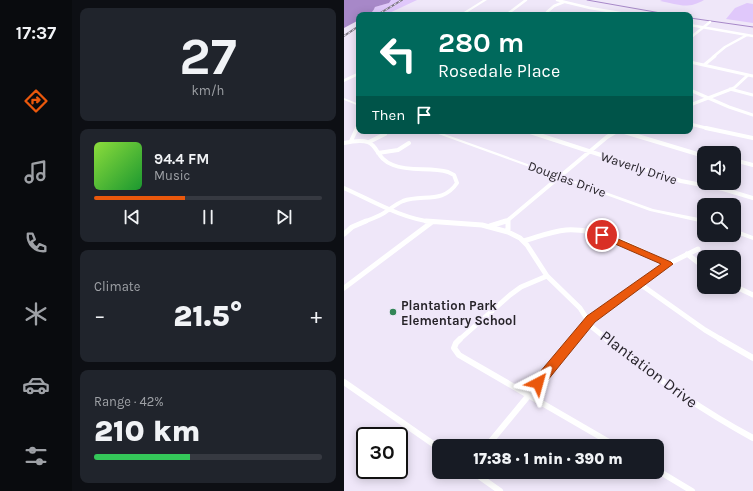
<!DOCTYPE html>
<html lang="en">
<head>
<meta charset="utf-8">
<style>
  body { margin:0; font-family:Karla,sans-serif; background:#20242c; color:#f1f3f6; height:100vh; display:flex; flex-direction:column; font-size:15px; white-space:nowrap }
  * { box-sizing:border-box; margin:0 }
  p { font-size:13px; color:#9ea1a6 }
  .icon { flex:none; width:22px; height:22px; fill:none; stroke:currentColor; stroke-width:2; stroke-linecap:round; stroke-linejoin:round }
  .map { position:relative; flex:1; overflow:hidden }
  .side { display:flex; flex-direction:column; gap:8px; padding:8px; background:#0d0f14; width:272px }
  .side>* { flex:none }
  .hud { position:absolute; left:12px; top:12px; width:337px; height:122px; border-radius:8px; box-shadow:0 2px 10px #0003; background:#00695c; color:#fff; overflow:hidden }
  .tools { position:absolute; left:353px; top:146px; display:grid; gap:8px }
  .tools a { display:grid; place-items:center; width:44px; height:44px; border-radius:8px; background:#171b24; box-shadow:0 2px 10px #0003; font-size:20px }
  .speed { position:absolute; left:12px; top:427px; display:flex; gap:8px; font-size:20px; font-weight:700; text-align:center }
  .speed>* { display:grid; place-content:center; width:52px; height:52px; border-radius:50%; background:#171b24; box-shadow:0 2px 10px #0003; line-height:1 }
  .speed .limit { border:2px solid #111; border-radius:6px; background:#fff; color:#111 }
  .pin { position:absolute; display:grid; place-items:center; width:34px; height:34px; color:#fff; margin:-17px; border:2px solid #fff; border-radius:50%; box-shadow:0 1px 4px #0007 }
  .me { position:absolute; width:44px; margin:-22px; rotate:39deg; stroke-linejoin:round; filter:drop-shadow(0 0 3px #0008) }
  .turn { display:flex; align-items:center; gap:14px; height:84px; padding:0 16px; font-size:18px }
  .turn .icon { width:52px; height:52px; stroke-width:2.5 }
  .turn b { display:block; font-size:28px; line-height:34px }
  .then { display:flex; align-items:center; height:38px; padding:0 16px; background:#0003; gap:8px; font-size:15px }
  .big { font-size:30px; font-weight:800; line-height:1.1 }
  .side .widget { flex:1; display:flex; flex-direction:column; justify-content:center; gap:6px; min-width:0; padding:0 14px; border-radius:8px; background:#20242c }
  .side .dial { align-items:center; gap:0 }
  .dial b { font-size:52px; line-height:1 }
  .song { display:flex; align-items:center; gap:12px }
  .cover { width:48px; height:48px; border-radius:6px; background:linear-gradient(135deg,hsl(90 70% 55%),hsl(130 70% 35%)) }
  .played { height:4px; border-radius:2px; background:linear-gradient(90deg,#ea580c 40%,#363941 40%) }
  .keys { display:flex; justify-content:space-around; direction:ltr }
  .heat { display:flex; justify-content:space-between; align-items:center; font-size:22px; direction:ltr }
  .charge { height:6px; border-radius:3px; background:linear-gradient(90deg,#34c759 42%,#363941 0) }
  .trip { position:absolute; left:88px; top:439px; width:232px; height:40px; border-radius:8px; background:#171b24; box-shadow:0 2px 10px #0003; font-weight:800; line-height:40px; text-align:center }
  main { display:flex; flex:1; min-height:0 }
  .dock { display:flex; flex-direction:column; width:72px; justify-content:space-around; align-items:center; background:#090b0e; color:#9ea1a6 }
  .dock .icon { width:28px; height:28px }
  .dock .current { color:#ea580c }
  .dock b { font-size:18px; color:#f1f3f6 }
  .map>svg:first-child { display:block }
  .green { fill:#e0c8fb }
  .water { fill:#a788c8 }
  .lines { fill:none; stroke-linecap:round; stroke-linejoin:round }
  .stream { stroke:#a788c8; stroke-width:1 }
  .street-far4 { stroke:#fff; stroke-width:2.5 }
  .street-far3 { stroke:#fff; stroke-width:3 }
  .street-far2 { stroke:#fff; stroke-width:4 }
  .street-far1 { stroke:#fff; stroke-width:5 }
  .street { stroke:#fff; stroke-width:6 }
  .secondary { fill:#fff; fill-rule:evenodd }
  .primary { fill:#fff; fill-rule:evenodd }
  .rail-casing { stroke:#7d7783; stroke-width:2 }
  .rail { stroke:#efe7f9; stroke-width:1; stroke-dasharray:2.5; stroke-linecap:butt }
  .route { fill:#ea580c; stroke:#983908 }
  .poi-dot { fill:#328557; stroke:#efe7f9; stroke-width:1.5 }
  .labels { text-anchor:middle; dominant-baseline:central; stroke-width:3; stroke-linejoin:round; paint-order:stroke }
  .street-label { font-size:13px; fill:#262329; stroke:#efe7f9 }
  .poi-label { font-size:13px; font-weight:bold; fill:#262329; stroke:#efe7f9; text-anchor:start }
  .near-street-label { font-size:16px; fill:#262329; stroke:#efe7f9 }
</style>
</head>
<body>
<main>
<nav class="dock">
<b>17:37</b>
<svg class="icon current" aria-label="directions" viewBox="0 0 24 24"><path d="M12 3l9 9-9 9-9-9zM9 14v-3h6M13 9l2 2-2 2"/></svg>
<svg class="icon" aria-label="music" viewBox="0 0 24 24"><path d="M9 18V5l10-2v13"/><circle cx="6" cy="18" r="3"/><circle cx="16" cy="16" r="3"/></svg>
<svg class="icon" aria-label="phone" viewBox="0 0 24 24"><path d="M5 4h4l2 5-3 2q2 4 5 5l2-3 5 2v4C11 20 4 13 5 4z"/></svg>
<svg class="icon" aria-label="climate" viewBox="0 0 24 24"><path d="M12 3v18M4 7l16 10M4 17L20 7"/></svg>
<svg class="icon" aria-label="car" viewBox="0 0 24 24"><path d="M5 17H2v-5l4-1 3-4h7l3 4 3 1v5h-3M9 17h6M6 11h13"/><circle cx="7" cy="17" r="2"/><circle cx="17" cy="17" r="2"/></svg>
<svg class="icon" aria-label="filters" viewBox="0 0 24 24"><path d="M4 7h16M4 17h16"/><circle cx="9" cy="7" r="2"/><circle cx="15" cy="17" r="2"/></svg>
</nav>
<section class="side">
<div class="widget dial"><b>27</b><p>km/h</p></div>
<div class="widget">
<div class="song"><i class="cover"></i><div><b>94.4 FM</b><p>Music</p></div></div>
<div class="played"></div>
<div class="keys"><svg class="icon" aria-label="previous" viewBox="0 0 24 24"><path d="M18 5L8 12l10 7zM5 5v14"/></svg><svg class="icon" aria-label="pause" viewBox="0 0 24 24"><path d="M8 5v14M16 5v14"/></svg><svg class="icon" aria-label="next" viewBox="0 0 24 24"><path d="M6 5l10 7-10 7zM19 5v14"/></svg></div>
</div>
<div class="widget"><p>Climate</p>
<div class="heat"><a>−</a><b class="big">21.5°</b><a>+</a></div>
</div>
<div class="widget"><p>Range · 42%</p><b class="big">210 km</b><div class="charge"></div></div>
</section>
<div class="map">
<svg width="409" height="491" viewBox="0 0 409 491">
  <rect width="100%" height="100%" fill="#efe7f9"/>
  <path class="green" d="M 46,0 L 73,0 L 41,15 L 24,15 L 29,11 L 31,7 L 45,3 Z
    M 318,0 L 360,0 C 343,10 334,4 316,1 Z
    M 403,3 L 409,4 L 409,23 L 382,19 L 391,8 Z"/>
  <path class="water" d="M 0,0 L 47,0 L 45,3 L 31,7 C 28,15 22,15 15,15 L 15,20 L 0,28 Z"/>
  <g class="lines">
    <path class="stream" d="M 243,0 L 328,15
      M 346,18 L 409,27"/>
    <path class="street-far4" d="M 213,0 L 246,8 L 288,15
      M 162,15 L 182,0
      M 205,15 L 203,12 L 210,6 L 220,2
      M 346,25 L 409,36
      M 346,38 L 366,22
      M 369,57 L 381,47 L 403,35"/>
    <path class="street-far3" d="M 346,62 L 409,76
      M 360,65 L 371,56
      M 386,89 L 409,95
      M 346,90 L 385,107 L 409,115
      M 346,105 L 390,88 L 404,75
      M 346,124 L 366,129
      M 13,129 L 15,124"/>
    <path class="street-far2" d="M 362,128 L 409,138
      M 183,131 L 337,181 L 379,189 L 409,198
      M 277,131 L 360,156
      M 7,141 L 13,128
      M 25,142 L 41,134
      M 0,143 C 40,134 25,156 49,165 C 66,172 86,167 104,172 L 110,175 L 113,183 C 99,204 79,194 59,201 C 52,204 46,209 40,213 C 34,217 26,219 20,222
      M 34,153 L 54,150 L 65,143
      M 390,160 L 409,165
      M 0,188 C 29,201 58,219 90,222
      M 159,222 L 164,220
      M 164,222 L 164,220 L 263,137 L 273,131"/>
    <path class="street-far1" d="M 82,221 L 138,225 L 164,232 L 176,238 L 183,245 L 203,276 L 236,308 L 248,327 L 264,340
      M 164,221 L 164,232
      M 146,226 L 162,221
      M 0,234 L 8,227 L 22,221
      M 180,241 C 194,237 208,231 222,230 C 259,228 292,249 324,264
      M 343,254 L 360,267
      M 296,284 L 361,330 L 378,340
      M 390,286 L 409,295
      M 0,288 L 88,222
      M 115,340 L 166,295 L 177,287 L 203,276
      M 230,340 L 247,319 L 324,264 L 354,249"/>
    <path class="street" d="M 116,339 L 112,343 L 110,348 L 115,355 L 272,446
      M 263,339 C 309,376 357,410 409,438
      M 376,339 L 409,358
      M 0,382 L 95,448
      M 143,446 L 231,339
      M 313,470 L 348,491
      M 129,472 L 156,491"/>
    <path class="secondary" d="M 0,98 L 15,104 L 15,106 L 0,100 Z
      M 86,131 L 92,131 L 309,209 L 360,219 L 360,223 L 306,211 Z
      M 390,229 L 409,236 L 409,240 L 390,233 Z"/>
    <path class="primary" d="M 139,0 L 143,0 L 119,15 L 115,15 Z
      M 15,72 L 15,75 L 0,82 L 0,79 Z"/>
    <g class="rail-casing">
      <path id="rail" d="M 33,15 L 58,0
        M 0,36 L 15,26"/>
    </g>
    <use href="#rail" class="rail"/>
  </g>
  <path class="route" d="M 258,232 L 327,262 L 329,264 L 251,322 L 199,386 L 194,388 L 190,386 L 189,383 L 190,379 L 243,316 L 317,264 L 255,237 L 253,235 L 255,233 Z"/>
  <circle class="poi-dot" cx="49" cy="312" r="4"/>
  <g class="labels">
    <g class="street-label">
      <text transform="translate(295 168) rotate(18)">Waverly Drive</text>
      <text transform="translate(223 179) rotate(20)">Douglas Drive</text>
    </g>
    <g class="poi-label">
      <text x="57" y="305">Plantation Park<tspan x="57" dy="15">Elementary School</tspan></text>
    </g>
    <g class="near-street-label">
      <text transform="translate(305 369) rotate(37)">Plantation Drive</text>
    </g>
  </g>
</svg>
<div class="tools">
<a><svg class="icon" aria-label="sound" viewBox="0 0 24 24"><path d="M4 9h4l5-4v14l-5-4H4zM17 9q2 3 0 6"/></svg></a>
<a><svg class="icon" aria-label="search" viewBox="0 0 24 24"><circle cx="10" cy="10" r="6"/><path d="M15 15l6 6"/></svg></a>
<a><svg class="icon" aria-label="layers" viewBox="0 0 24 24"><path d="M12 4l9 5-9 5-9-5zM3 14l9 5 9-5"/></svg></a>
</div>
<div class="speed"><div class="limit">30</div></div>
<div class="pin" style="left:258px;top:235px;background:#d93025"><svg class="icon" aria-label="arrive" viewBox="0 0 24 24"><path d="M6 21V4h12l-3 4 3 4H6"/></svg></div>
<svg class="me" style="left:194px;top:383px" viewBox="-20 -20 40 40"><path d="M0-17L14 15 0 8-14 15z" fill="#ea580c" stroke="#fff" stroke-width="4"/></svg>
<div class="trip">17:38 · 1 min · 390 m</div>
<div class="hud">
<div class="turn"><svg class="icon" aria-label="left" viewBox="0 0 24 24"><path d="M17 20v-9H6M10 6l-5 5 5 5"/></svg><div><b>280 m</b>Rosedale Place</div></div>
<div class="then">Then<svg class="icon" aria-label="arrive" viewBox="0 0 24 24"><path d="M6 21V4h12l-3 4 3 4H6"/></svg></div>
</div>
</div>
</main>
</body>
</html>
